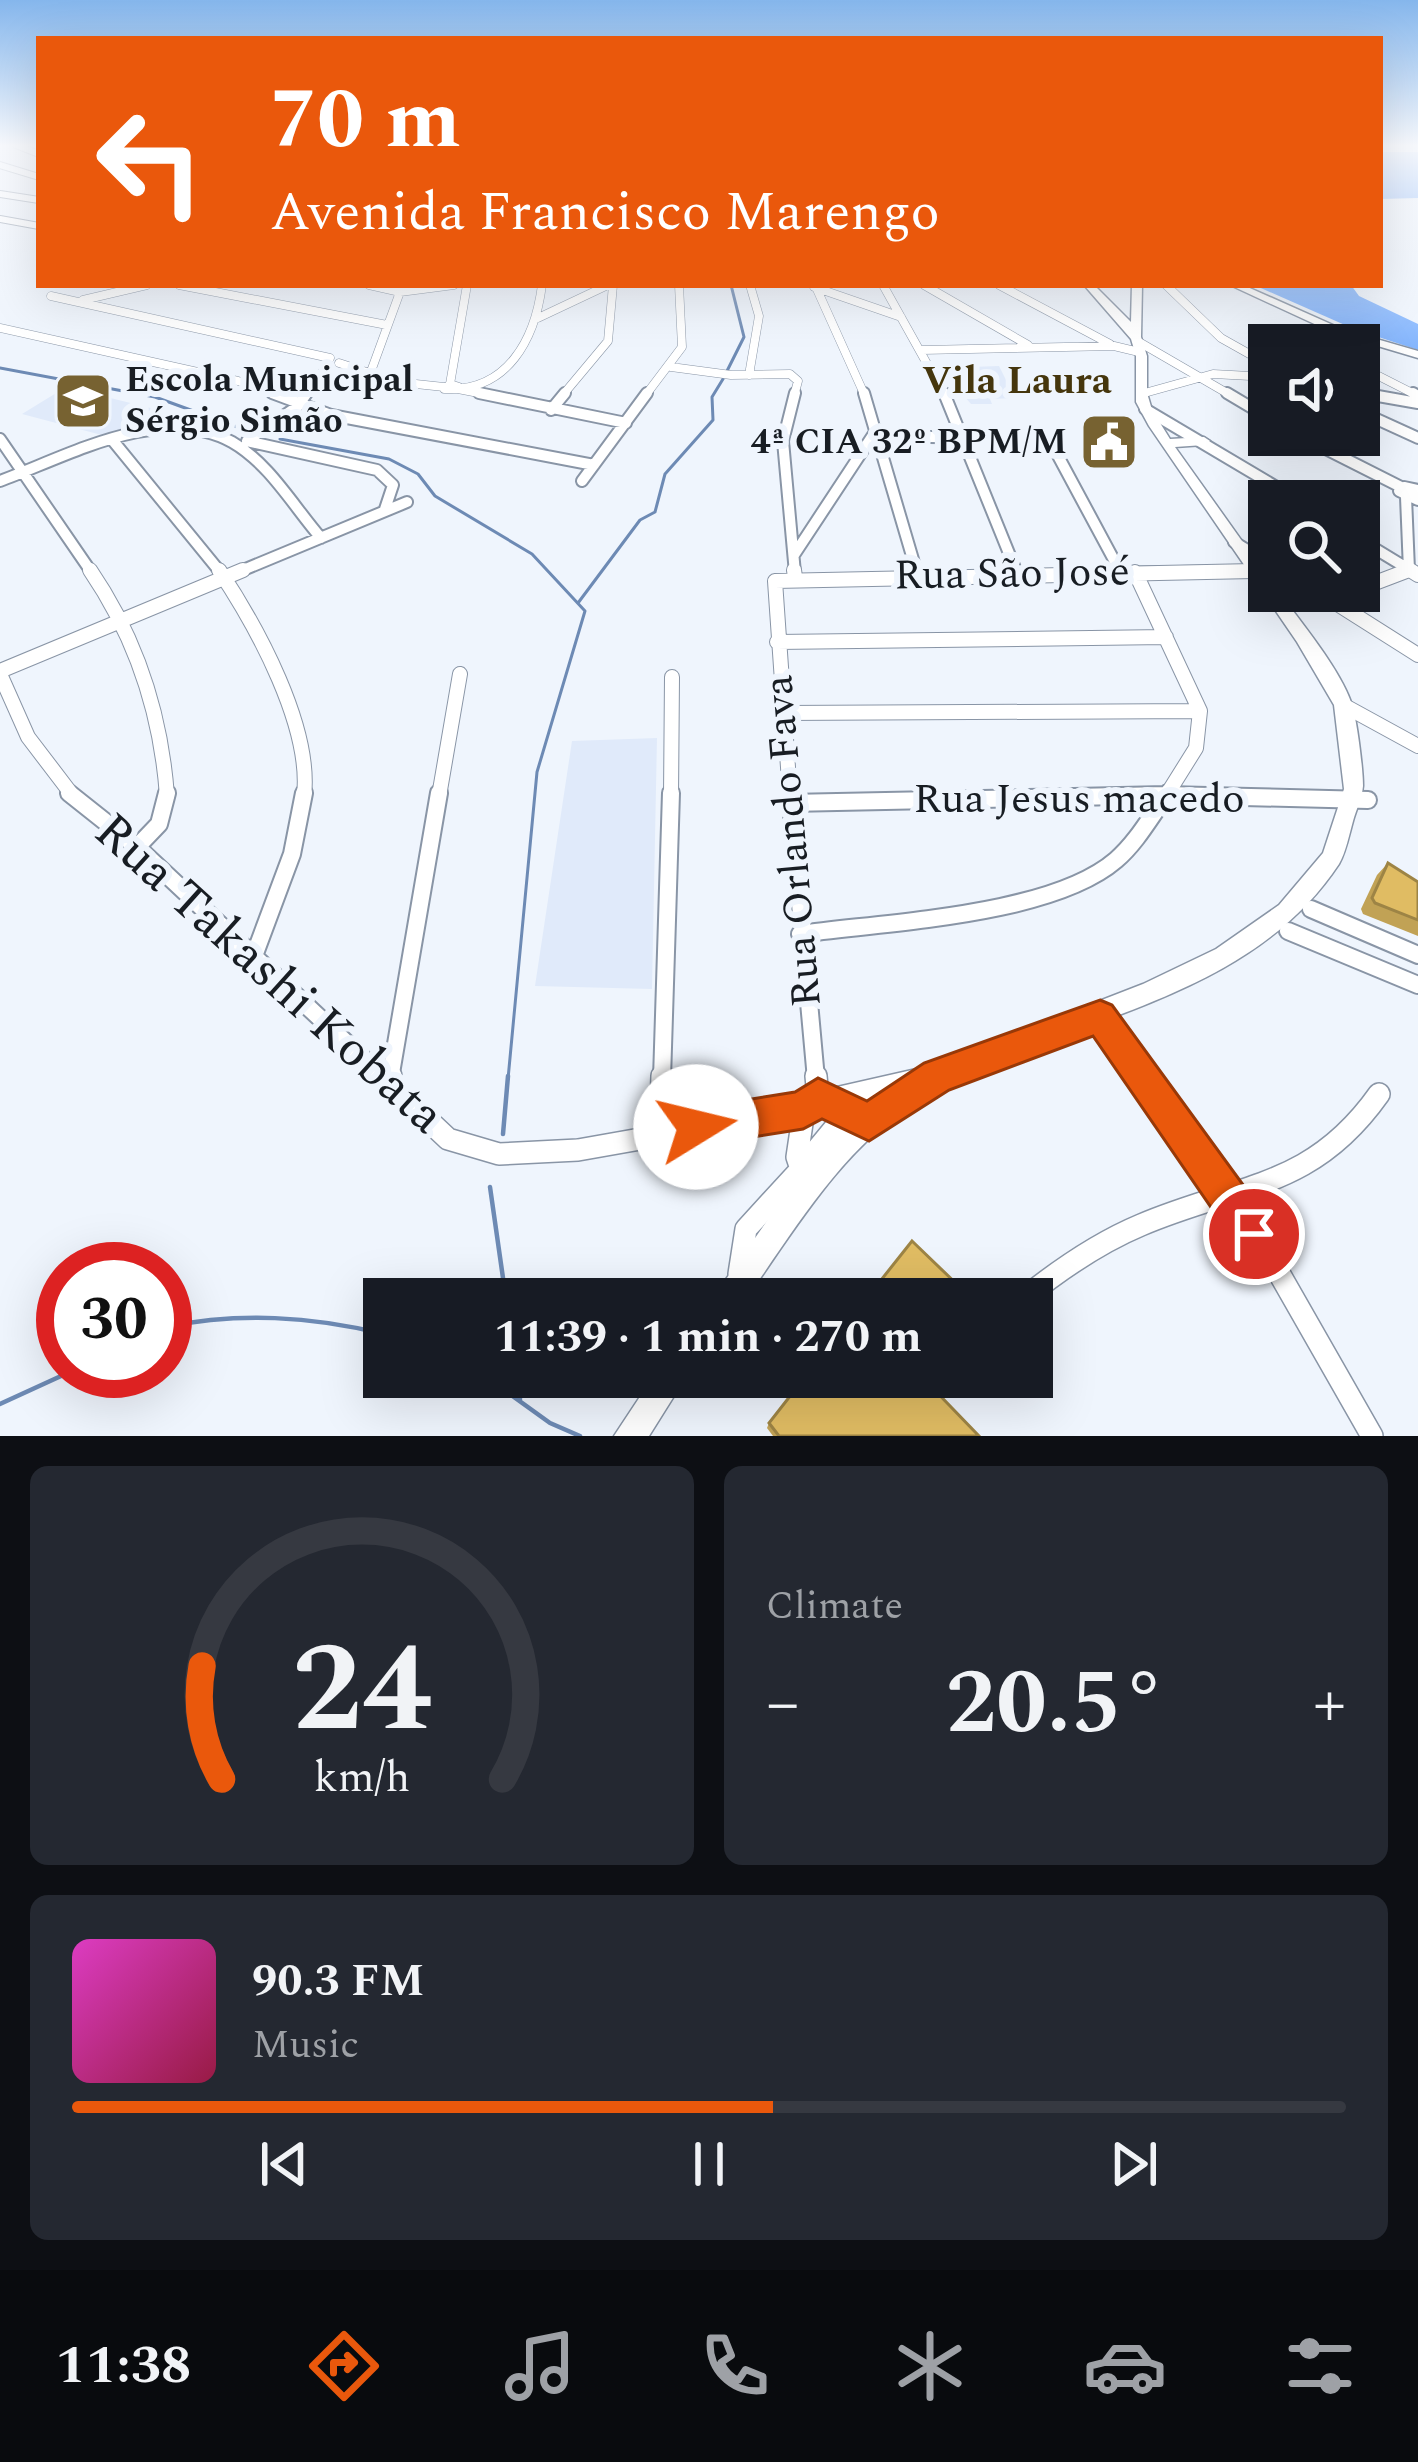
<!DOCTYPE html>
<html lang="en">
<head>
<meta charset="utf-8">
<style>
  body { margin:0; font-family:Spectral,serif; background:#242831; color:#f1f3f6; height:100vh; display:flex; flex-direction:column; font-size:45px; white-space:nowrap }
  * { box-sizing:border-box; margin:0 }
  p { font-size:39px; color:#9ea1a6 }
  .icon { flex:none; width:66px; height:66px; fill:none; stroke:currentColor; stroke-width:2; stroke-linecap:round; stroke-linejoin:round }
  .map { position:relative; height:1436px; overflow:hidden }
  .details { display:flex; flex-direction:column; gap:30px; padding:30px; background:#0d0f14; flex:1 }
  .details>* { flex:none }
  .guide { position:absolute; left:36px; top:36px; width:1347px; height:252px; border-radius:0px; box-shadow:0 12px 48px #0002; background:#ea580c; color:#fff; overflow:hidden }
  .fabs { position:absolute; left:1248px; top:324px; display:grid; gap:24px }
  .fabs a { display:grid; place-items:center; width:132px; height:132px; border-radius:0px; background:#171b24; box-shadow:0 12px 48px #0002; font-size:60px }
  .speed { position:absolute; left:36px; top:1242px; display:flex; gap:24px; font-size:60px; font-weight:700; text-align:center }
  .speed>* { display:grid; place-content:center; width:156px; height:156px; border-radius:50%; background:#171b24; box-shadow:0 12px 48px #0002; line-height:1 }
  .speed .limit { border:18px solid #d22; background:#fff; color:#111 }
  .pin { position:absolute; display:grid; place-items:center; width:102px; height:102px; color:#fff; margin:-51px; border:6px solid #fff; border-radius:50%; box-shadow:0 3px 12px #0007 }
  .me { position:absolute; width:132px; margin:-66px; rotate:81deg; stroke-linejoin:round; filter:drop-shadow(0 0 9px #0008) }
  .turn { display:flex; align-items:center; gap:42px; height:252px; padding:0 36px; font-size:54px }
  .turn .icon { width:156px; height:156px; stroke-width:2.5 }
  .turn b { display:block; font-size:84px; line-height:102px }
  .big { font-size:90px; font-weight:700; line-height:1.1 }
  .details .widget { flex:1; display:flex; flex-direction:column; justify-content:center; gap:18px; min-width:0; padding:0 42px; border-radius:18px; background:#242831 }
  .details .dial { align-items:center; gap:0 }
  .dial svg { height:312px; overflow:visible; fill:none; stroke:#363941; stroke-width:7; stroke-linecap:round; text-anchor:middle }
  .dial text { fill:#f1f3f6; stroke:none }
  .song { display:flex; align-items:center; gap:36px }
  .cover { width:144px; height:144px; border-radius:18px; background:linear-gradient(135deg,hsl(310 70% 55%),hsl(340 70% 35%)) }
  .played { height:12px; border-radius:6px; background:linear-gradient(90deg,#ea580c 55%,#363941 55%) }
  .keys { display:flex; justify-content:space-around; direction:ltr }
  .heat { display:flex; justify-content:space-between; align-items:center; font-size:66px; direction:ltr }
  .details .tiles { flex:1; display:grid; gap:30px; grid-template-columns:1fr 1fr }
  .widget:last-child { grid-column:span 2 }
  .trip { position:absolute; left:363px; top:1278px; width:690px; height:120px; border-radius:0px; background:#171b24; box-shadow:0 12px 48px #0002; font-weight:700; line-height:120px; text-align:center }
  .tab-bar { display:flex; height:192px; justify-content:space-around; align-items:center; background:#090b0e; color:#9ea1a6 }
  .tab-bar .icon { width:84px; height:84px }
  .tab-bar .current { color:#ea580c }
  .tab-bar b { font-size:54px; color:#f1f3f6 }
  .map>svg:first-child { display:block }
  .built { fill:#e0eafa }
  .forest { fill:#86b7fe }
  .lines { fill:none; stroke-linecap:round; stroke-linejoin:round }
  .stream-far1 { stroke:#6d8ab4; stroke-width:3 }
  .stream { stroke:#6d8ab4; stroke-width:4.5 }
  .minor-far5-casing { stroke:#8995a6; stroke-width:8 }
  .minor-far4-casing { stroke:#8995a6; stroke-width:9 }
  .minor-far3-casing { stroke:#8995a6; stroke-width:14 }
  .minor-far2-casing { stroke:#8995a6; stroke-width:16 }
  .minor-far1-casing { stroke:#8995a6; stroke-width:20 }
  .minor-casing { stroke:#8995a6; stroke-width:24 }
  .major-casing { stroke:#8995a6; stroke-width:3 }
  .minor-far5 { stroke:#fff; stroke-width:6 }
  .minor-far4 { stroke:#fff; stroke-width:8 }
  .minor-far3 { stroke:#fff; stroke-width:10 }
  .minor-far2 { stroke:#fff; stroke-width:14 }
  .minor-far1 { stroke:#fff; stroke-width:16 }
  .minor { stroke:#fff; stroke-width:21 }
  .major { fill:#fff; fill-rule:evenodd }
  .wall { fill:#c1a255 }
  .building { fill:#e0bc63; stroke:#9d8445; stroke-width:3 }
  .route { fill:#ea580c; stroke:#983908; stroke-width:3 }
  .labels { text-anchor:middle; dominant-baseline:central; stroke-width:12; stroke-linejoin:round; paint-order:stroke }
  .far-poi-label { font-size:36px; font-weight:bold; fill:#181d23; stroke:#eff5fd; text-anchor:start }
  .far-quarter-label { font-size:39px; font-weight:bold; fill:#45360d; stroke:#eff5fd }
  .street-label { font-size:42px; fill:#181d23; stroke:#eff5fd }
  .near-street-label { font-size:51px; fill:#181d23; stroke:#eff5fd }
</style>
</head>
<body>
<div class="map">
<svg width="1418" height="1436" viewBox="0 0 1418 1436">
  <rect width="100%" height="100%" fill="#eff5fd"/>
  <path class="built" d="M 999,366 L 1015,398 L 990,399 L 992,404 L 971,404 L 959,390 L 952,389 L 942,368 Z
    M 66,387 L 179,415 L 113,438 L 22,414 Z
    M 657,738 L 652,989 L 535,986 L 572,741 Z"/>
  <path class="forest" d="M 1380,152 L 1418,152 L 1418,198 L 1380,199 Z
    M 1254,285 L 1351,285 L 1359,296 L 1418,324 L 1418,350 L 1354,329 Z"/>
  <g class="lines">
    <path class="stream-far1" d="M 0,368 L 155,397 L 251,432
      M 727,371 L 744,337 L 731,285
      M 280,439 L 389,459 L 418,474 L 435,496 L 532,554 L 585,611 L 537,772 L 508,1079
      M 578,603 L 640,520 L 655,512 L 665,474 L 713,420 L 712,397 L 723,379"/>
    <path class="stream" d="M 503,1134 L 508,1076
      M 490,1187 L 506,1299
      M 165,1327 C 240,1312 310,1316 384,1334
      M 486,1377 L 550,1423 L 580,1436
      M 517,1377 L 520,1399
      M 0,1404 L 72,1371"/>
    <g class="minor-far5-casing">
      <path id="minor-far5" d="M 16,145 L 39,154
        M 0,165 L 39,177
        M 0,194 L 39,200
        M 0,219 L 39,226"/>
    </g>
    <g class="minor-far4-casing">
      <path id="minor-far4" d="M 179,285 L 387,325
        M 369,285 L 400,292 L 454,285
        M 815,285 L 865,396
        M 883,285 L 945,396
        M 924,285 L 1028,345
        M 999,285 L 1110,344
        M 1166,285 L 1221,338 L 1269,365
        M 814,287 L 901,317
        M 51,296 L 330,358
        M 83,300 L 147,285
        M 538,318 L 608,285
        M 0,328 L 238,381 L 280,396
        M 1139,342 L 1232,396
        M 922,350 L 1114,346 L 1139,352
        M 339,363 L 397,382 L 444,387
        M 1359,366 L 1418,396
        M 671,367 L 731,375 L 790,374 L 798,381 L 794,396
        M 370,374 L 400,292
        M 749,375 L 759,316 L 750,285
        M 450,384 L 467,285
        M 459,387 L 450,384 L 444,389 C 508,392 535,339 542,285
        M 458,389 L 494,396
        M 1359,393 L 1379,396
        M 1141,394 L 1213,374 L 1269,377
        M 305,396 L 328,364
        M 562,396 L 608,341 L 613,285
        M 645,396 L 682,347 L 679,285"/>
    </g>
    <g class="minor-far3-casing">
      <path id="minor-far3" d="M 272,393 L 331,415 L 594,465
        M 479,393 L 626,423
        M 864,393 L 917,573
        M 944,393 L 1017,573
        M 1227,393 L 1269,418
        M 1361,393 L 1418,403
        M 1413,393 L 1418,396
        M 1145,409 L 1300,501
        M 551,410 L 565,393
        M 1359,411 L 1418,438
        M 1298,435 L 1401,487
        M 930,437 L 1049,439 L 1121,573
        M 0,439 L 92,573
        M 247,441 L 377,470 L 393,485 L 385,509
        M 247,441 L 298,406 L 307,393
        M 114,442 L 221,573
        M 0,481 C 68,456 161,403 232,442 C 269,463 294,507 321,538
        M 582,481 L 647,393
        M 1418,490 L 1404,487 L 1399,491 L 1418,500
        M 1359,539 L 1415,573
        M 1234,542 L 1269,563
        M 794,555 L 877,429
        M 236,573 L 407,502
        M 795,573 L 783,441 L 795,393
        M 1105,573 L 1254,571
        M 1401,573 L 1409,570 L 1406,497"/>
    </g>
    <g class="minor-far2-casing">
      <path id="minor-far2" d="M 90,570 C 137,639 161,713 167,796
        M 219,570 C 257,627 312,727 304,796
        M 794,570 L 795,577
        M 916,570 L 918,576
        M 1410,570 L 1418,575
        M 1135,572 L 1200,711 L 1196,748 L 1166,796
        M 1359,589 L 1409,570
        M 1317,591 L 1418,655
        M 777,642 L 1166,637
        M 0,671 L 243,570
        M 0,674 L 28,737 L 73,796
        M 1343,705 L 1418,746
        M 783,713 L 1200,711
        M 439,796 L 460,674
        M 671,796 L 672,677
        M 790,796 L 775,581 L 1254,571
        M 1096,796 L 1226,796"/>
    </g>
    <g class="minor-far1-casing">
      <path id="minor-far1" d="M 69,793 L 137,847 L 385,1079
        M 790,793 L 816,1079
        M 789,803 L 1166,795 L 1368,800
        M 137,847 L 159,824 L 167,793
        M 1311,909 L 1418,955
        M 1288,931 L 1418,985
        M 800,934 C 885,922 1051,916 1116,860 C 1137,842 1151,816 1168,793
        M 254,956 L 292,854 L 304,793
        M 1100,1017 L 1145,1079
        M 390,1079 L 439,793
        M 662,1079 L 671,793"/>
    </g>
    <g class="minor-casing">
      <path id="minor" d="M 381,1076 L 448,1139 L 499,1154 L 578,1150 L 804,1110 L 818,1097
        M 816,1076 L 818,1097
        M 1143,1076 L 1279,1273 L 1372,1436
        M 390,1082 L 391,1076
        M 660,1133 L 662,1076
        M 801,1169 L 848,1112
        M 739,1274 L 746,1229 L 801,1169 L 797,1157 L 804,1110
        M 1023,1299 C 1059,1270 1098,1243 1141,1225 C 1239,1183 1311,1190 1379,1094"/>
    </g>
    <g class="major-casing">
      <path id="major" d="M 1084,285 L 1094,285 L 1131,322 L 1132,285 L 1142,285 L 1141,337 L 1147,356 L 1147,393 L 1152,410 L 1170,439 L 1204,437 L 1210,441 L 1204,445 L 1175,447 L 1269,579 L 1269,591 L 1278,591 C 1300,621 1341,670 1352,705 C 1357,721 1363,769 1363,786 C 1362,798 1356,810 1353,821 C 1349,835 1346,852 1339,864 C 1244,1008 1054,1018 918,1101 C 843,1147 795,1229 746,1299 L 715,1299 L 719,1289 C 766,1224 810,1151 875,1102 L 824,1113 L 815,1110 L 812,1101 L 815,1092 L 934,1065 L 1143,984 L 1216,949 L 1279,905 L 1323,853 L 1344,789 L 1334,705 L 1297,642 L 1149,426 L 1136,402 L 1136,356 L 1131,339 Z
        M 1230,285 L 1243,285 L 1342,329 L 1418,351 L 1418,358 L 1334,333 Z
        M 653,1377 L 686,1377 L 649,1436 L 614,1436 Z"/>
    </g>
    <use href="#minor-far5" class="minor-far5"/>
    <use href="#minor-far4" class="minor-far4"/>
    <use href="#minor-far3" class="minor-far3"/>
    <use href="#minor-far2" class="minor-far2"/>
    <use href="#minor-far1" class="minor-far1"/>
    <use href="#minor" class="minor"/>
    <use href="#major" class="major"/>
  </g>
  <path class="wall" d="M 1388,863 L 1418,882 L 1418,936 L 1363,914 L 1361,909 L 1377,875 Z
    M 769,1423 L 979,1436 L 773,1436 L 767,1428 Z"/>
  <path class="building" d="M 1388,863 L 1418,882 L 1418,920 L 1375,903 L 1372,898 Z
    M 912,1241 L 967,1294 L 964,1299 L 866,1299 Z
    M 805,1377 L 922,1377 L 979,1436 L 779,1436 L 769,1423 Z"/>
  <linearGradient id="sky" x2="0" y2="1"><stop stop-color="#85b6ec"/><stop offset="0.42" stop-color="#f8fafe"/><stop offset="1" stop-color="#f8fafe" stop-opacity="0"/></linearGradient>
  <rect width="1418" height="346" fill="url(#sky)"/>
  <path class="route" d="M 1100,1000 L 1112,1005 L 1268,1219 L 1274,1234 L 1268,1248 L 1254,1254 L 1239,1248 L 1093,1036 L 949,1090 L 869,1141 L 822,1119 L 803,1129 L 696,1146 L 682,1141 L 677,1127 L 682,1113 L 696,1108 L 795,1092 L 818,1078 L 867,1101 L 924,1063 Z"/>
  <defs>
    <g id="school-square" transform="scale(3)"><rect x="-9" y="-9" width="18" height="18" rx="4" fill="#776231" stroke="#eff5fd"/><path d="M0-5L7-2L0 1L-7-2ZM-4 1L0 2.5L4 1V4Q0 6-4 4Z" fill="#fff"/></g>
    <g id="civic-square" transform="scale(3)"><rect x="-9" y="-9" width="18" height="18" rx="4" fill="#776231" stroke="#eff5fd"/><path d="M-.6-6.5H3V-4.5H.6V-3L4-1V1h2V6H-6V1h2V-1L-.6-3ZM-1.2 2.5V6h2.4V2.5Z" fill="#fff"/></g>
  </defs>
  <g fill-rule="evenodd">
    <use href="#school-square" x="83" y="401"/>
    <use href="#civic-square" x="1109" y="442"/>
  </g>
  <g class="labels">
    <g class="far-poi-label">
      <text x="125" y="380">Escola Municipal<tspan x="125" dy="41">Sérgio Simão</tspan></text>
      <text x="1067" y="442" text-anchor="end">4ª CIA 32º BPM/M</text>
    </g>
    <g class="far-quarter-label">
      <text x="1017" y="381">Vila Laura</text>
    </g>
    <g class="street-label">
      <text transform="translate(1012 574) rotate(-1)">Rua São José</text>
      <text x="1079" y="799">Rua Jesus macedo</text>
      <text transform="translate(793 841) rotate(-95)">Rua Orlando Fava</text>
    </g>
    <g class="near-street-label">
      <text transform="translate(269 974) rotate(42)">Rua Takashi Kobata</text>
    </g>
  </g>
</svg>
<div class="fabs">
<a><svg class="icon" aria-label="sound" viewBox="0 0 24 24"><path d="M4 9h4l5-4v14l-5-4H4zM17 9q2 3 0 6"/></svg></a>
<a><svg class="icon" aria-label="search" viewBox="0 0 24 24"><circle cx="10" cy="10" r="6"/><path d="M15 15l6 6"/></svg></a>
</div>
<div class="speed"><div class="limit">30</div></div>
<div class="pin" style="left:1254px;top:1234px;background:#d93025"><svg class="icon" aria-label="arrive" viewBox="0 0 24 24"><path d="M6 21V4h12l-3 4 3 4H6"/></svg></div>
<svg class="me" style="left:696px;top:1127px" viewBox="-20 -20 40 40"><circle r="19" fill="#fff"/><path d="M0-13L10 11 0 6-10 11z" fill="#ea580c"/></svg>
<div class="trip">11:39 · 1 min · 270 m</div>
<div class="guide">
<div class="turn"><svg class="icon" aria-label="left" viewBox="0 0 24 24"><path d="M17 20v-9H6M10 6l-5 5 5 5"/></svg><div><b>70 m</b>Avenida Francisco Marengo</div></div>
</div>
</div>
<section class="details">
<div class="tiles">
<div class="widget dial"><svg viewBox="0 0 100 80">
<path d="M14 69A42 42 0 1 1 86 69"/>
<path d="M14 69A42 42 0 0 1 9 40" stroke="#ea580c"/>
<text x="50" y="56" font-size="32" font-weight="700">24</text>
<text x="50" y="72" font-size="11">km/h</text>
</svg></div>
<div class="widget"><p>Climate</p>
<div class="heat"><a>−</a><b class="big">20.5°</b><a>+</a></div>
</div>
<div class="widget">
<div class="song"><i class="cover"></i><div><b>90.3 FM</b><p>Music</p></div></div>
<div class="played"></div>
<div class="keys"><svg class="icon" aria-label="previous" viewBox="0 0 24 24"><path d="M18 5L8 12l10 7zM5 5v14"/></svg><svg class="icon" aria-label="pause" viewBox="0 0 24 24"><path d="M8 5v14M16 5v14"/></svg><svg class="icon" aria-label="next" viewBox="0 0 24 24"><path d="M6 5l10 7-10 7zM19 5v14"/></svg></div>
</div>
</div>
</section>
<nav class="tab-bar">
<b>11:38</b>
<svg class="icon current" aria-label="directions" viewBox="0 0 24 24"><path d="M12 3l9 9-9 9-9-9zM9 14v-3h6M13 9l2 2-2 2"/></svg>
<svg class="icon" aria-label="music" viewBox="0 0 24 24"><path d="M9 18V5l10-2v13"/><circle cx="6" cy="18" r="3"/><circle cx="16" cy="16" r="3"/></svg>
<svg class="icon" aria-label="phone" viewBox="0 0 24 24"><path d="M5 4h4l2 5-3 2q2 4 5 5l2-3 5 2v4C11 20 4 13 5 4z"/></svg>
<svg class="icon" aria-label="climate" viewBox="0 0 24 24"><path d="M12 3v18M4 7l16 10M4 17L20 7"/></svg>
<svg class="icon" aria-label="car" viewBox="0 0 24 24"><path d="M5 17H2v-5l4-1 3-4h7l3 4 3 1v5h-3M9 17h6M6 11h13"/><circle cx="7" cy="17" r="2"/><circle cx="17" cy="17" r="2"/></svg>
<svg class="icon" aria-label="filters" viewBox="0 0 24 24"><path d="M4 7h16M4 17h16"/><circle cx="9" cy="7" r="2"/><circle cx="15" cy="17" r="2"/></svg>
</nav>
</body>
</html>
